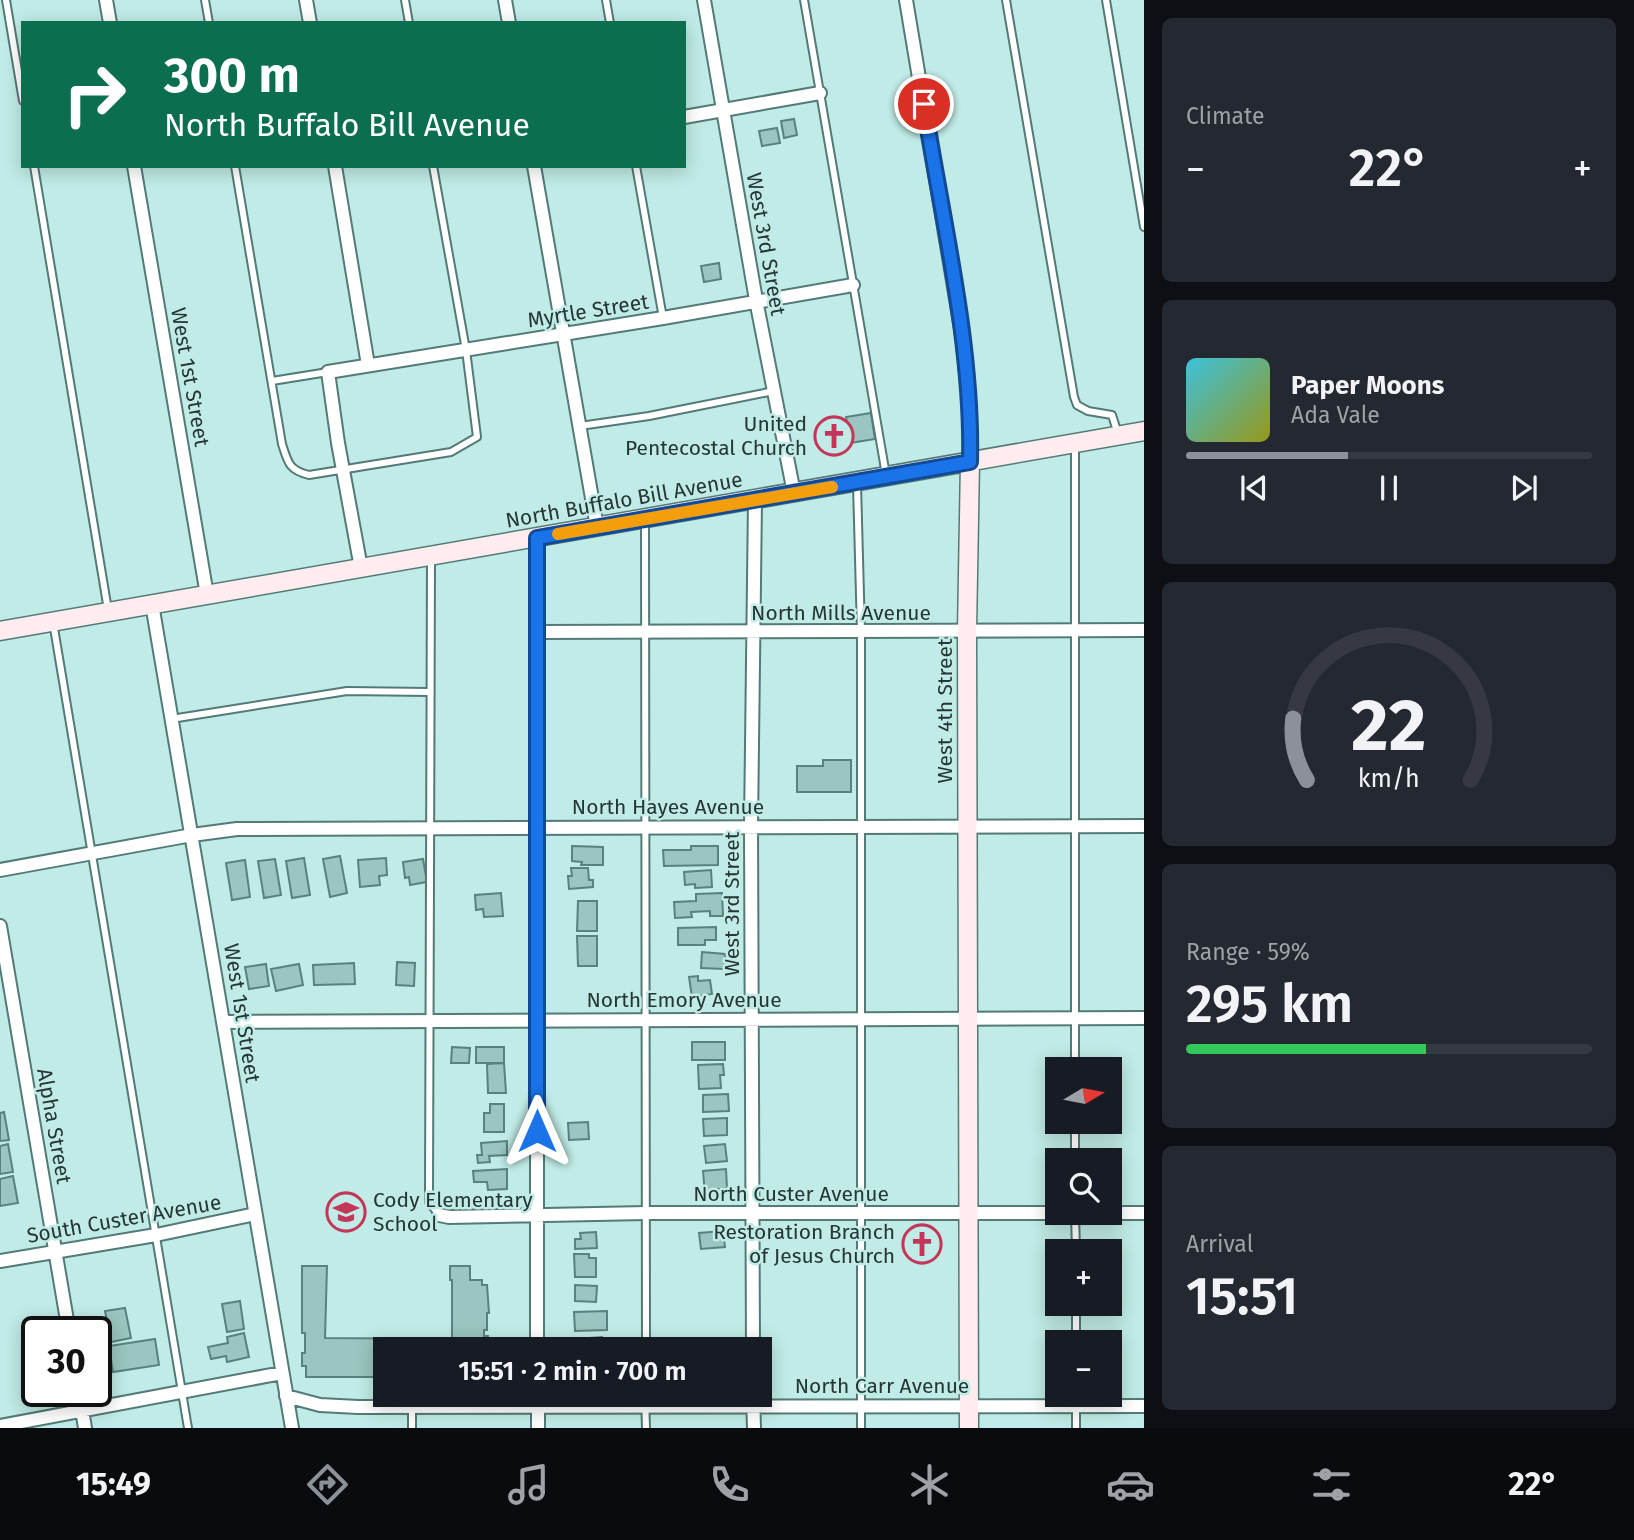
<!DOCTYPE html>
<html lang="en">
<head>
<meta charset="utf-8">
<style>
  body { margin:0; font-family:"Fira Sans",sans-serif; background:#242831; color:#f1f3f6; height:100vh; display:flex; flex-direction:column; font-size:26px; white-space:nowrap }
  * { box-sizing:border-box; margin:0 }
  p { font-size:23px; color:#9ea1a6 }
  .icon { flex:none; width:38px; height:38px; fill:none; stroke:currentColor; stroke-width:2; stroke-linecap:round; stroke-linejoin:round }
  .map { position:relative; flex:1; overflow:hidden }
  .details { display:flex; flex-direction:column; gap:18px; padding:18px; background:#0d0f14; width:490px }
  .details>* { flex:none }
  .top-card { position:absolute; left:21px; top:21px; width:665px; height:147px; border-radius:0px; box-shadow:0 4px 18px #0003; background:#0b6e4f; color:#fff; overflow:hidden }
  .needle { width:46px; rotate:80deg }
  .tools { position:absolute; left:1045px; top:1057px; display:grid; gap:14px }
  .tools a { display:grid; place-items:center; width:77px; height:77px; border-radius:0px; background:#171b24; box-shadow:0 4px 18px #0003; font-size:35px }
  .speed { position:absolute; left:21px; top:1316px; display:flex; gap:14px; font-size:35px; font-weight:700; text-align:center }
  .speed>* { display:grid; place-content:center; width:91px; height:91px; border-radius:50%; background:#171b24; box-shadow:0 4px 18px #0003; line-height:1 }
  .speed .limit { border:4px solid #111; border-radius:10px; background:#fff; color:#111 }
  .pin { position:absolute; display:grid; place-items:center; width:60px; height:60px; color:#fff; margin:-30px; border:4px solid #fff; border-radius:50%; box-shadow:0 2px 7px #0007 }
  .me { position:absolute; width:77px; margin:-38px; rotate:0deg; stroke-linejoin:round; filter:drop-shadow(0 0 5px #0008) }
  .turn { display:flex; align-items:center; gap:24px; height:147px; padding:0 28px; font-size:32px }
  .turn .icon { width:91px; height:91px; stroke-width:2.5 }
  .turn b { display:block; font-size:49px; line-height:60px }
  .big { font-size:52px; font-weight:600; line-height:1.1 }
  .details .card { flex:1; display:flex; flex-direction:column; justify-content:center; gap:10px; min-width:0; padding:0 24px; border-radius:10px; background:#242831 }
  .details .dial { align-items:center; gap:0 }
  .dial svg { height:182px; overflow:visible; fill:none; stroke:#363941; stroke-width:7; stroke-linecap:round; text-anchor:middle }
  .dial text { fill:#f1f3f6; stroke:none }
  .song { display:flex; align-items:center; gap:21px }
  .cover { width:84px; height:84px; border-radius:10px; background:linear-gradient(135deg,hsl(190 70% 55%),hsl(60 70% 35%)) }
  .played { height:7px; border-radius:4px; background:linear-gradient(90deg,#8c9099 40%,#363941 40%) }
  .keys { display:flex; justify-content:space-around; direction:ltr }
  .heat { display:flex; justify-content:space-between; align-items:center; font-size:38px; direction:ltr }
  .charge { height:10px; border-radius:5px; background:linear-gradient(90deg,#34c759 59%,#363941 0) }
  .trip { position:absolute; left:373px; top:1337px; width:399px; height:70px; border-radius:0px; background:#171b24; box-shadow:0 4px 18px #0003; font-weight:600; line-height:70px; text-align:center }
  .menu { display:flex; height:112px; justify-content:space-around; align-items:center; background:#090b0e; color:#9ea1a6 }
  .menu .icon { width:49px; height:49px }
  .menu .active { color:#8c9099 }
  .menu b { font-size:32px; color:#f1f3f6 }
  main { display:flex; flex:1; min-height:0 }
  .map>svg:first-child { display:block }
  .building { fill:#9bc5c0; stroke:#59817d; stroke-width:2 }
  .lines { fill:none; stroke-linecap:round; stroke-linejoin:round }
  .lane-casing { stroke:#537a76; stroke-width:10 }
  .street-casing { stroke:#537a76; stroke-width:16 }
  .secondary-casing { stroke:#537a76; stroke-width:21 }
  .lane { stroke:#fff; stroke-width:6 }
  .street { stroke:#fff; stroke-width:12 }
  .secondary { stroke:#feecef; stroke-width:18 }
  .route-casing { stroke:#114b97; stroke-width:18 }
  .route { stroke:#1a73e8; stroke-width:12 }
  .slow { stroke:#f59e0b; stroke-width:12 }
  .labels { text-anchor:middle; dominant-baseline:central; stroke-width:5; stroke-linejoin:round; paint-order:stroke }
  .street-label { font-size:21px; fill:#253634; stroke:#c0ebe6 }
  .poi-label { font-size:21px; fill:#253634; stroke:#c0ebe6; text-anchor:end }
</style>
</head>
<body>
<main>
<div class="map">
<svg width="1144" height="1428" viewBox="0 0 1144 1428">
  <rect width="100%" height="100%" fill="#c0ebe6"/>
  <path class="building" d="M 794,119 L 797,135 L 784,138 L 781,121 Z
    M 777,128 L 780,143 L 762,146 L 759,131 Z
    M 719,263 L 721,279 L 704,282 L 701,266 Z
    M 871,413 L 875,439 L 850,443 L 846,417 Z
    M 823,760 L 851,760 L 851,792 L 797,792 L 797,766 L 823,766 Z
    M 572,846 L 603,847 L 603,865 L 581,865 L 582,862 L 572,861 Z
    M 691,846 L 718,846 L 718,865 L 664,866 L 663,850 L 691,850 Z
    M 340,856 L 347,893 L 330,897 L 323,859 Z
    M 304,858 L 310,895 L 292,898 L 286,861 Z
    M 386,858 L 387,875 L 379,876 L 380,885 L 360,887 L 358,860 Z
    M 275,859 L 281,895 L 264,898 L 258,861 Z
    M 423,859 L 427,882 L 410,885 L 409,877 L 405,878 L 403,862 Z
    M 245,860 L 250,897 L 232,900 L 226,863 Z
    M 571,868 L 588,868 L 589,880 L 593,880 L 593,887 L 569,889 L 568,876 L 572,876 Z
    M 711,870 L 712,887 L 695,888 L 695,884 L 685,885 L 684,872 Z
    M 501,893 L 503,916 L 484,917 L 483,909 L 476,910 L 475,895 Z
    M 722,893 L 723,916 L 710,916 L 710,911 L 691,912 L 692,917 L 675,918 L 674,902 L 696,901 L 696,894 Z
    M 578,901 L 597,901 L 597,931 L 577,931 Z
    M 716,927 L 716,940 L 705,940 L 705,945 L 678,945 L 678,928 Z
    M 577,936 L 597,936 L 597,966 L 578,966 Z
    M 702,952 L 725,954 L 724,969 L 701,968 Z
    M 397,962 L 415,963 L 414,986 L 396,985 Z
    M 354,963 L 355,984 L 314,985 L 313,965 Z
    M 266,964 L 269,986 L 249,989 L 245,967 Z
    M 299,964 L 303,985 L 276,991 L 271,969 Z
    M 698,976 L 698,981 L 710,980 L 712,994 L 692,997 L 689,977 Z
    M 692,1042 L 725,1042 L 725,1060 L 692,1060 Z
    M 452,1047 L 470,1048 L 469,1063 L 451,1063 Z
    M 476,1047 L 504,1047 L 504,1063 L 476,1063 Z
    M 504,1063 L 506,1093 L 488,1093 L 487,1064 Z
    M 723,1064 L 724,1075 L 720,1075 L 721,1088 L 699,1089 L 698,1065 Z
    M 728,1094 L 729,1111 L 703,1112 L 703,1095 Z
    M 490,1104 L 504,1104 L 504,1132 L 484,1132 L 484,1113 L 490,1113 Z
    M 4,1112 L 9,1140 L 0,1141 L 0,1113 Z
    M 727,1118 L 727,1135 L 704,1136 L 703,1119 Z
    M 588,1122 L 589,1139 L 569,1140 L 568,1123 Z
    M 507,1141 L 507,1155 L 489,1156 L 490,1162 L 478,1163 L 477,1155 L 482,1155 L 481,1143 Z
    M 8,1144 L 13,1172 L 0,1174 L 0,1146 Z
    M 725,1144 L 727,1161 L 706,1163 L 704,1146 Z
    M 507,1169 L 507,1189 L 488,1190 L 487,1182 L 474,1182 L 473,1171 Z
    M 726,1169 L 727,1188 L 711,1190 L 711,1194 L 705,1195 L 703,1171 Z
    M 13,1176 L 18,1203 L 0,1206 L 0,1179 Z
    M 723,1231 L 725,1247 L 701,1249 L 699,1233 Z
    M 596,1232 L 597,1248 L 575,1249 L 575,1239 L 581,1239 L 580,1233 Z
    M 574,1254 L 589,1254 L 589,1258 L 596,1258 L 596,1277 L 575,1277 Z
    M 302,1266 L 327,1266 L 325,1338 L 452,1339 L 452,1280 L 450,1280 L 450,1266 L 470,1266 L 470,1280 L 482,1280 L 482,1285 L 487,1285 L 489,1313 L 487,1313 L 487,1330 L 484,1330 L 484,1336 L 488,1336 L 488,1349 L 385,1349 L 385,1377 L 306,1377 L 306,1366 L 302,1366 L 302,1353 L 305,1353 L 305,1333 L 302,1333 Z
    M 575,1285 L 597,1286 L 596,1302 L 575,1301 Z
    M 240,1301 L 244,1329 L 227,1332 L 222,1304 Z
    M 125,1308 L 131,1338 L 111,1342 L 105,1311 Z
    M 607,1311 L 607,1330 L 575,1331 L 574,1312 Z
    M 244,1333 L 249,1357 L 227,1362 L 226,1356 L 211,1359 L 208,1347 L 228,1343 L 227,1337 Z
    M 602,1337 L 603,1349 L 575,1349 L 574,1339 Z
    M 155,1339 L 159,1365 L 113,1372 L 109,1346 Z"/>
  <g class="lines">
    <g class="lane-casing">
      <path id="lane" d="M 6,0 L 23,101
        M 205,0 L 209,23
        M 405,0 L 409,23
        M 606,0 L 610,23
        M 804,0 L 886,475
        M 1006,0 L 1074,397 L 1077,405 L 1088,411 L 1112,415 L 1118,434
        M 1106,0 L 1144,227
        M 34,166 L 108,610
        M 235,166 L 282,444 C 288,463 289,470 309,475 L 451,452 L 477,437 L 466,350 L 433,166
        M 636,166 L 663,318
        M 272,381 L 328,372
        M 580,426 L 649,416 L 774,391
        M 857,484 L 861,632 L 861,1428
        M 645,521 L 646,1349
        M 431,558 L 429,1190 L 429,1202 L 439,1215
        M 53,622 L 188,1428
        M 171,719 L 347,691 L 429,692
        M 1075,1069 L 1075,445
        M 1075,1160 L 1075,1122
        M 1075,1213 L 1076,1251
        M 1076,1342 L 1076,1304
        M 645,1395 L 646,1428
        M 412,1407 L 412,1428
        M 1076,1428 L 1076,1395"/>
    </g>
    <g class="street-casing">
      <path id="street" d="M 106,0 L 110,23
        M 306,0 L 310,23
        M 505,0 L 509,23
        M 704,0 L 756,300 L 794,493
        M 906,0 L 962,335 L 970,412 L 970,462
        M 684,117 L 820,93
        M 134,166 L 207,595
        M 335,166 L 368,365
        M 534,166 L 597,527
        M 537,538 L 537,1349
        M 361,568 L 338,443 L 328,372 L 663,318 L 853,285
        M 152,604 L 292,1428
        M 537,632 L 1144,630
        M 0,870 L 192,835 L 237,829 L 1144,826
        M 0,926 L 69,1332
        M 224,1022 L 1144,1018
        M 439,1215 L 449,1217 L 646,1213 L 1144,1213
        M 0,1261 L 156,1235 L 255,1214
        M 753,1349 L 751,826 L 755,500
        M 79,1391 L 85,1428
        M 753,1395 L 754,1428
        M 286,1396 L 320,1405 L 358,1407 L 1144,1406
        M 0,1426 L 282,1373
        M 538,1428 L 538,1395"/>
    </g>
    <g class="secondary-casing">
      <path id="secondary" d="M 0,631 L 1144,431
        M 969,1428 L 967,631 L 970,462"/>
    </g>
    <use href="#lane" class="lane"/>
    <use href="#street" class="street"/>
    <use href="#secondary" class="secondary"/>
  </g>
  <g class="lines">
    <g class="route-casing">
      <path id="route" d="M 537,1131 L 537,538 L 970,462 C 973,344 942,220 924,104"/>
    </g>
    <use href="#route" class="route"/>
    <path class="slow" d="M 558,534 L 832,487"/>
  </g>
  <defs>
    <g id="church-ring" transform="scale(2.0125)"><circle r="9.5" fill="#c0ebe6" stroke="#c4355a" stroke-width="1.5"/><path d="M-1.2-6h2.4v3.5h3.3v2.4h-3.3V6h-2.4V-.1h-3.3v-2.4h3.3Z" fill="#c4355a"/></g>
    <g id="school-ring" transform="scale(2.0125)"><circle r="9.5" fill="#c0ebe6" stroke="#c4355a" stroke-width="1.5"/><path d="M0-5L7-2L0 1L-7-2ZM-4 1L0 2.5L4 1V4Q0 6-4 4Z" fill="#c4355a"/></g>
  </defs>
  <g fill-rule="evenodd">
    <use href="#church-ring" x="834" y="436"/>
    <use href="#school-ring" x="346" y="1212"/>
    <use href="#church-ring" x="922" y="1244"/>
  </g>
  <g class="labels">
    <g class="street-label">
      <text transform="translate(766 244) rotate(80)">West 3rd Street</text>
      <text transform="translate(588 311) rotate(-9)">Myrtle Street</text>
      <text transform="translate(190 377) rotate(80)">West 1st Street</text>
      <text transform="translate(624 500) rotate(-10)">North Buffalo Bill Avenue</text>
      <text x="841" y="613">North Mills Avenue</text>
      <text transform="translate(945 711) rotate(-90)">West 4th Street</text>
      <text x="668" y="807">North Hayes Avenue</text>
      <text transform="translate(732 904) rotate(-90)">West 3rd Street</text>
      <text x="684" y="1000">North Emory Avenue</text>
      <text transform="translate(242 1013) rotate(81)">West 1st Street</text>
      <text transform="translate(54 1126) rotate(80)">Alpha Street</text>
      <text x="791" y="1194">North Custer Avenue</text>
      <text transform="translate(124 1219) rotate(-10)">South Custer Avenue</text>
      <text x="882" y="1386">North Carr Avenue</text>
    </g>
    <g class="poi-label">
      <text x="807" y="424">United<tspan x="807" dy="24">Pentecostal Church</tspan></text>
      <text x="373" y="1200" text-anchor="start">Cody Elementary<tspan x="373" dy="24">School</tspan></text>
      <text x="895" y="1232">Restoration Branch<tspan x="895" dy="24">of Jesus Church</tspan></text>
    </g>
  </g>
</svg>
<div class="tools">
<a><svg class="needle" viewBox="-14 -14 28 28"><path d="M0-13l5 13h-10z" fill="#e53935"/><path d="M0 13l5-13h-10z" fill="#9ea1a6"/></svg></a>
<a><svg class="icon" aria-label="search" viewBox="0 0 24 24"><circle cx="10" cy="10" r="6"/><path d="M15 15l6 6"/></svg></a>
<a>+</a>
<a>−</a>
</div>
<div class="speed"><div class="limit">30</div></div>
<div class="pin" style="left:924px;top:104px;background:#d93025"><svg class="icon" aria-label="arrive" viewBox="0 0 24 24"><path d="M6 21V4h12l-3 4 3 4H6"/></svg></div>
<svg class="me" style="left:537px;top:1131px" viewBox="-20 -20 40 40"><path d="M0-17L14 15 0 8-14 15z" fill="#1a73e8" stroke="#fff" stroke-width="4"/></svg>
<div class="trip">15:51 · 2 min · 700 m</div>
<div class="top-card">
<div class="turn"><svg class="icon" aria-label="right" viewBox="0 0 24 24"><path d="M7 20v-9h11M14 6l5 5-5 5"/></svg><div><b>300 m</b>North Buffalo Bill Avenue</div></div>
</div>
</div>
<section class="details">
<div class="card"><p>Climate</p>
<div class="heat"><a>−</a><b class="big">22°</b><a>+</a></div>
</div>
<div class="card">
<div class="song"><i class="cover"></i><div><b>Paper Moons</b><p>Ada Vale</p></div></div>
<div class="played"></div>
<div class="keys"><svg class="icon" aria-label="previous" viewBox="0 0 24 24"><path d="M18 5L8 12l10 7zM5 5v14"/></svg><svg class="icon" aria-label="pause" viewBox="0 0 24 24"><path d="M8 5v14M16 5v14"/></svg><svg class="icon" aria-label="next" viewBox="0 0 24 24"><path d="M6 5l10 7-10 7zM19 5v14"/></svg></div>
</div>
<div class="card dial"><svg viewBox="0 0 100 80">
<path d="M14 69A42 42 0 1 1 86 69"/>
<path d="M14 69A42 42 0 0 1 8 42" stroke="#8c9099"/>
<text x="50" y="56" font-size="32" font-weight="700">22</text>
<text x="50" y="72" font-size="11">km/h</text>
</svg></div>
<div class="card"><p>Range · 59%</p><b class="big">295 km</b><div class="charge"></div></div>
<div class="card"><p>Arrival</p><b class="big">15:51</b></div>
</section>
</main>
<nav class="menu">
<b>15:49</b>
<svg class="icon active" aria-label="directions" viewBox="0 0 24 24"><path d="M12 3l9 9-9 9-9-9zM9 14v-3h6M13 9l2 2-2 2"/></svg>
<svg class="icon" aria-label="music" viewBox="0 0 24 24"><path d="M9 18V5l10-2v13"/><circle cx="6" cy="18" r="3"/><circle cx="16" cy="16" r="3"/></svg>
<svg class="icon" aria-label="phone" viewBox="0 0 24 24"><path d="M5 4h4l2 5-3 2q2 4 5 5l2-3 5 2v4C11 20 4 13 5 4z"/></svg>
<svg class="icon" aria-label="climate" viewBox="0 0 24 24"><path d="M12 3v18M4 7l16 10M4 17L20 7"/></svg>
<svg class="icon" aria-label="car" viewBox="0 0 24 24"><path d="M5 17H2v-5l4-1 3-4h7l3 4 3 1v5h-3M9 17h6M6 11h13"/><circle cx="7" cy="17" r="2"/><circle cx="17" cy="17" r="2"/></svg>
<svg class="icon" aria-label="filters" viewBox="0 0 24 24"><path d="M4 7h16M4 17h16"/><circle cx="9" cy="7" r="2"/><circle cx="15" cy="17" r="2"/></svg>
<b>22°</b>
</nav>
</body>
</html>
